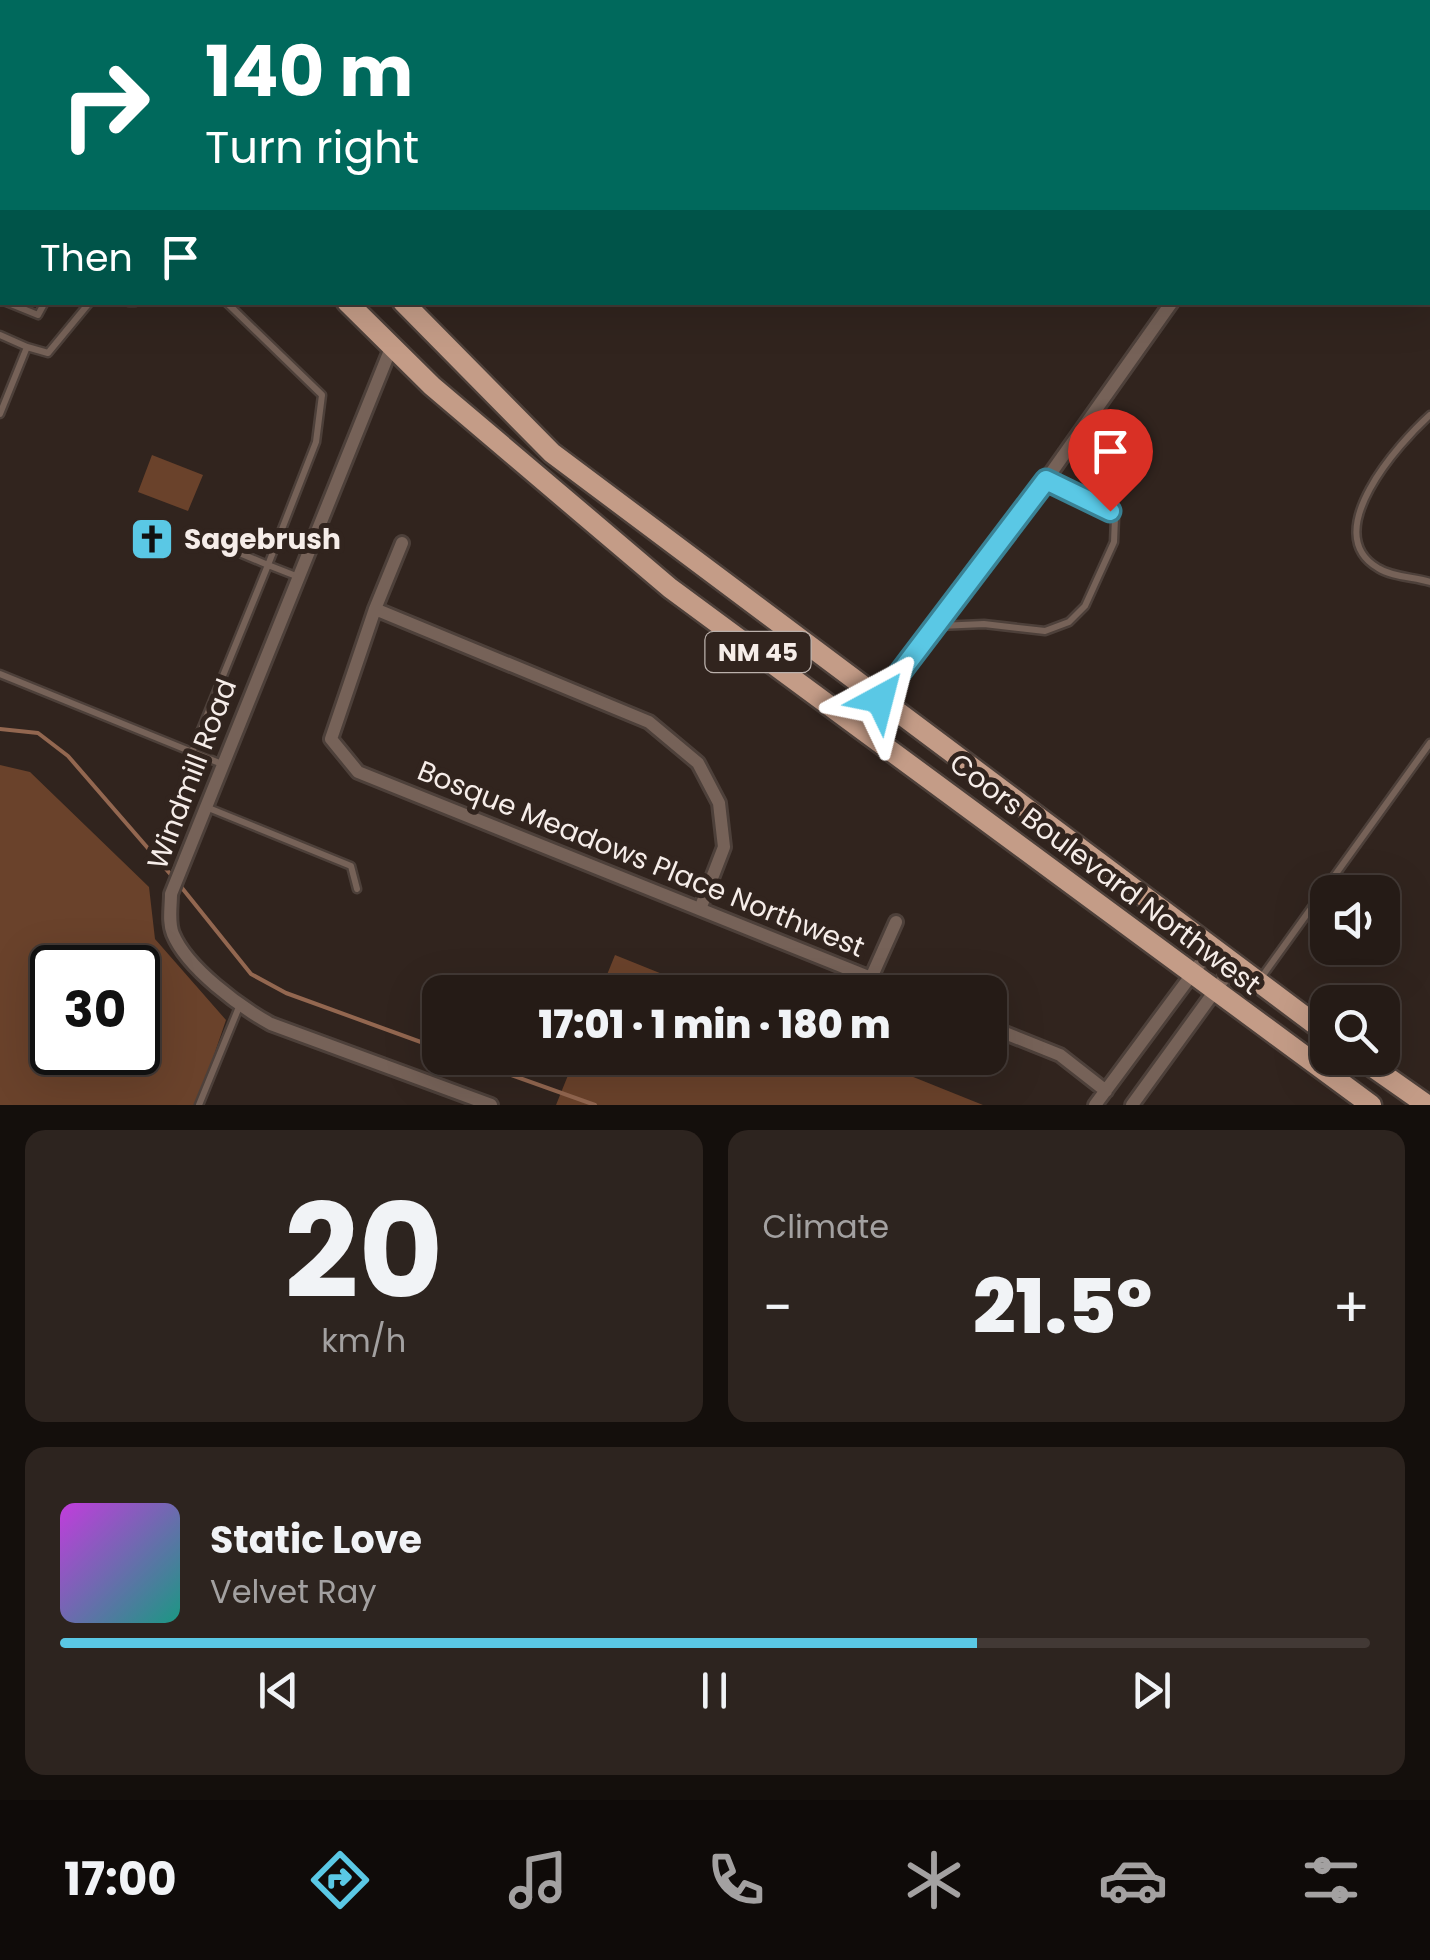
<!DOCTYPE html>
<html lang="en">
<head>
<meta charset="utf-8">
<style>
  body { margin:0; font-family:Poppins,sans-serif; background:#2d241f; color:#f1f3f6; height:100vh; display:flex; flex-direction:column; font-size:38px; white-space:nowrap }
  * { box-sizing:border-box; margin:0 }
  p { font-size:32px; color:#a3a1a1 }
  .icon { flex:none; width:55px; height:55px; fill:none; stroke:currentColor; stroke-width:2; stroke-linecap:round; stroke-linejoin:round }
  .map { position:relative; height:1105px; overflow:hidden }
  .sheet { display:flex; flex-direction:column; gap:25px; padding:25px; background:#140f0c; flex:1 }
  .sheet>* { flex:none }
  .top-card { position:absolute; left:0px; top:0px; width:1430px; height:305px; box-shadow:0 10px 40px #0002,0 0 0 2px #423935; background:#00695c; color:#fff; overflow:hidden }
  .buttons { position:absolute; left:1310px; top:875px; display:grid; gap:20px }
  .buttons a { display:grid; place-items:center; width:90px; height:90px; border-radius:20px; background:#251b16; box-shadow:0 10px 40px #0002,0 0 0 2px #423935; font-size:50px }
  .speed { position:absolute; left:30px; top:945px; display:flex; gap:20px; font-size:50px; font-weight:700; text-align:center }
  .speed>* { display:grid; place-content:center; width:130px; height:130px; border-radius:50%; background:#251b16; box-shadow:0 10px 40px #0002,0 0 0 2px #423935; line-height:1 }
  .speed .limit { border:5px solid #111; border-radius:15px; background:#fff; color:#111 }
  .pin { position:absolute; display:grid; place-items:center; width:85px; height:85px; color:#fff; margin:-102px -42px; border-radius:50% 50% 50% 0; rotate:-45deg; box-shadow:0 0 10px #0007 }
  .pin .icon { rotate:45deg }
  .me { position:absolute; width:110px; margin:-55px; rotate:38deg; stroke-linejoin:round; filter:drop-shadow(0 0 8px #0008) }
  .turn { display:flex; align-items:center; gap:35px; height:210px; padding:0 40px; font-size:45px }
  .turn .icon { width:130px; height:130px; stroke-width:2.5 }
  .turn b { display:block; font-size:70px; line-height:85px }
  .then { display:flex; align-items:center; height:95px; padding:0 40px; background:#0003; gap:20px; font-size:38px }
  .big { font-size:75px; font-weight:800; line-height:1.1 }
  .sheet .tile { flex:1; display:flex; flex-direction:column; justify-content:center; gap:15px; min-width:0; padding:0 35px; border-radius:20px; background:#2d241f }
  .sheet .dial { align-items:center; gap:0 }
  .dial b { font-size:130px; line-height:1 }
  .song { display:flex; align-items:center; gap:30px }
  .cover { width:120px; height:120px; border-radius:15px; background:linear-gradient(135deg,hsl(290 70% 55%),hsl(170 70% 35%)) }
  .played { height:10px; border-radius:5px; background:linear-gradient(90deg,#5ac8e5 70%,#423935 70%) }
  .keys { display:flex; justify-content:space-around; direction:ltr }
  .heat { display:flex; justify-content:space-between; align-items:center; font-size:55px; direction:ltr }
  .sheet .tiles { flex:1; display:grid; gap:25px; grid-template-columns:1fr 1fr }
  .tile:last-child { grid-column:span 2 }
  .trip { position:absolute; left:422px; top:975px; width:585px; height:100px; border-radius:20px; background:#251b16; box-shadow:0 10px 40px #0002,0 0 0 2px #423935; font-weight:800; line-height:100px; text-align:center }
  .tab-bar { display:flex; height:160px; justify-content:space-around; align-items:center; background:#0f0b09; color:#a3a1a1 }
  .tab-bar .icon { width:70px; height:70px }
  .tab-bar .selected { color:#5ac8e5 }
  .tab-bar b { font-size:45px; color:#f1f3f6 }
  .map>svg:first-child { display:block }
  .green { fill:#6a422b; fill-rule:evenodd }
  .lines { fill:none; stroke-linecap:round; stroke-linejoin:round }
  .stream { stroke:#936750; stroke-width:4 }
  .lane-casing { stroke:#4d403a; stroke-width:11 }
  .street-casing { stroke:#4d403a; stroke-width:18 }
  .primary-casing { stroke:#4d403a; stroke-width:25 }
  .lane { stroke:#766258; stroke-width:6 }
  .street { stroke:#766258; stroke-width:12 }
  .primary { stroke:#c49c87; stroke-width:20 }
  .route-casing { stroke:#3a8295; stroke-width:25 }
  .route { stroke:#5ac8e5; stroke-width:18 }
  .labels { text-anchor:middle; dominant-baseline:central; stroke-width:10; stroke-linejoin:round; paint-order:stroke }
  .shield { fill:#31241e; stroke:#bbb1ac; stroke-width:2.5 }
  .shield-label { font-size:25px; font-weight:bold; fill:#f6ede9 }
  .poi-label { font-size:28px; font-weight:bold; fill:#f6ede9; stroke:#31241e; text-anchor:start }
  .street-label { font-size:28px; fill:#f6ede9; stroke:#31241e }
</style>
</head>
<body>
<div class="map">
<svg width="1430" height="1105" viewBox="0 0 1430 1105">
  <rect width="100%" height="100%" fill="#31241e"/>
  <path class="green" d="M 152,455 L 203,475 L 188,511 L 138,492 Z
    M 0,765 L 30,772 L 149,887 L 155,939 L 226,1020 L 197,1105 L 0,1105 ZM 52,968 L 138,968 L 138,1052 L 52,1052 Z
    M 615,955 L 707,992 L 600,992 Z
    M 575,1058 L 866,1058 L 983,1105 L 556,1105 Z"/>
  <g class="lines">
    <path class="stream" d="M 0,729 L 38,733 L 68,756 L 172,876
      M 178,883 L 251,974 L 286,993 L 440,1049
      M 464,1058 L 595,1105"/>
    <g class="lane-casing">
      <path id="lane" d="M 0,19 L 2,22
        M 0,129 L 2,130
        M 0,136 L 2,137
        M 0,145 L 2,146
        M 0,157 L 2,155
        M 0,190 L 2,187
        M 0,216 L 2,217
        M 6,302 L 38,315 L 45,302
        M 129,302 L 135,302
        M 0,335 L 27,347 L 0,414
        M 27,347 L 48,353 L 90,302
        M 1430,415 C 1399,443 1318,533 1378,568 C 1392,577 1414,577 1430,582
        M 199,536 L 268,565 L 316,442 L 322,395 L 226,302
        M 939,626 L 984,624 L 1045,631 L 1069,622 L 1085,606 L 1114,542 L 1115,518 L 1110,511 L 1047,481
        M 0,674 L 192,752
        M 222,764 L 192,752 L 268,565 L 296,576
        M 206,807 L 351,866 L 357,889
        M 1261,978 L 1430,743
        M 199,1105 L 239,1007"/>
    </g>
    <g class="street-casing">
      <path id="street" d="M 1101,0 L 1105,2
        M 1337,0 L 1337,2
        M 1428,226 L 1430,228
        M 391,348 L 171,894 C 171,907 168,922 173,934 C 187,968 240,1007 271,1024 L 491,1105
        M 402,543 L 375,609 L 331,739 L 358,772 L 906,992
        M 375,609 L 649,722 L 698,763 L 719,803 L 724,847 L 700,909
        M 880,699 L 1017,521 L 1172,302
        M 871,978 L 896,922
        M 990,1027 L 1060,1055 L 1106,1091
        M 1095,1105 L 1210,950
        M 1132,1105 L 1233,966"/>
    </g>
    <g class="primary-casing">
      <path id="primary" d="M 70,0 L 72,2
        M 117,0 L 119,2
        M 347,302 L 432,386 L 670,588 L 1371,1105
        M 403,302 L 552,453 L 1328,1034
        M 1360,1058 L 1427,1105"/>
    </g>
    <use href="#lane" class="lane"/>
    <use href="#street" class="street"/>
    <use href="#primary" class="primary"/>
  </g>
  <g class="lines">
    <g class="route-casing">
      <path id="route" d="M 880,699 L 1046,480 L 1110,511"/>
    </g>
    <use href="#route" class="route"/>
  </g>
  <defs>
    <g id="church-square" transform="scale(2.25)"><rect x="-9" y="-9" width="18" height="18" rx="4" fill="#5ac8e5" stroke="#31241e"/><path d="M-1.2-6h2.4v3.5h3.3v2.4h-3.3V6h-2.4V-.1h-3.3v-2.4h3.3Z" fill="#111"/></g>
  </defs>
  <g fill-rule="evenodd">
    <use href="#church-square" x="152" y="539"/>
  </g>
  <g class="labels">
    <rect class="shield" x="705.5" y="632" width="105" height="40" rx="8"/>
    <g class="shield-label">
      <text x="758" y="652">NM 45</text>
    </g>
    <g class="poi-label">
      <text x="184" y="539">Sagebrush</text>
    </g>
    <g class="street-label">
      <text transform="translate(192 774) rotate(-69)">Windmill Road</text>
      <text transform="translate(641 859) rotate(22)">Bosque Meadows Place Northwest</text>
      <text transform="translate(1105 874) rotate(37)">Coors Boulevard Northwest</text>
    </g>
  </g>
</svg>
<div class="buttons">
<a><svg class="icon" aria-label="sound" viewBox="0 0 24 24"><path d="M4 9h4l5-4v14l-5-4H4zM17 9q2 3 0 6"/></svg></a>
<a><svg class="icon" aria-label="search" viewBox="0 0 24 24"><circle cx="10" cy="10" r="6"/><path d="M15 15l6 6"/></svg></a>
</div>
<div class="speed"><div class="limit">30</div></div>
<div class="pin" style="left:1110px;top:511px;background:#d93025"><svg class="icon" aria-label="arrive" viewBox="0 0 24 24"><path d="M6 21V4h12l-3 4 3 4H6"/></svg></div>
<svg class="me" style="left:880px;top:699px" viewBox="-20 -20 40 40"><path d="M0-17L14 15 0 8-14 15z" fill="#5ac8e5" stroke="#fff" stroke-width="4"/></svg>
<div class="trip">17:01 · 1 min · 180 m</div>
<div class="top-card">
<div class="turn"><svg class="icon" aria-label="right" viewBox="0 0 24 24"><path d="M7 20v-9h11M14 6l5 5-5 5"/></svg><div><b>140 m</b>Turn right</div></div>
<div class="then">Then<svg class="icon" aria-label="arrive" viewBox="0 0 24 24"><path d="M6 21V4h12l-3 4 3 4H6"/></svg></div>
</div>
</div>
<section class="sheet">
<div class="tiles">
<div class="tile dial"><b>20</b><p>km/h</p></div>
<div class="tile"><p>Climate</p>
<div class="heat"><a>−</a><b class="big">21.5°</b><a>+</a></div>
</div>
<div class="tile">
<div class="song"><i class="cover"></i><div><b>Static Love</b><p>Velvet Ray</p></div></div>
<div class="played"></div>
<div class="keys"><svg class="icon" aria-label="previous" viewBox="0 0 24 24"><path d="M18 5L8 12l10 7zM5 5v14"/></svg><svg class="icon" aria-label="pause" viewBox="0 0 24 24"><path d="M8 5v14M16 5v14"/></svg><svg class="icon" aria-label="next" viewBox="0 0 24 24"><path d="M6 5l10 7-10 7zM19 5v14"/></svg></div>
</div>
</div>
</section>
<nav class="tab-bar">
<b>17:00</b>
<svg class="icon selected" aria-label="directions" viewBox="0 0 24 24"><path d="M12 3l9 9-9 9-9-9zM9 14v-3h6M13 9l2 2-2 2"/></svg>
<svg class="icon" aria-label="music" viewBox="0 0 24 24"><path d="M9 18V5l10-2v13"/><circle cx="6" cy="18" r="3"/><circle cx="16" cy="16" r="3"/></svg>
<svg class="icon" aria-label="phone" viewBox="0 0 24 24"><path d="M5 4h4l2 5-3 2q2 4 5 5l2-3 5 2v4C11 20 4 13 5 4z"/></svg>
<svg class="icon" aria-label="climate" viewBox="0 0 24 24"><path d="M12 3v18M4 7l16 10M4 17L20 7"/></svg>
<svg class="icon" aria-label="car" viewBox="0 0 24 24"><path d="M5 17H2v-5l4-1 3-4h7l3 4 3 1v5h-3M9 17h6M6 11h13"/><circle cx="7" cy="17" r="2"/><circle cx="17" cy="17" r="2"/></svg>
<svg class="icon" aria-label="filters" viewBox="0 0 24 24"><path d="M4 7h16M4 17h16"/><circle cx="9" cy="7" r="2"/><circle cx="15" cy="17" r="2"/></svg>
</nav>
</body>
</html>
